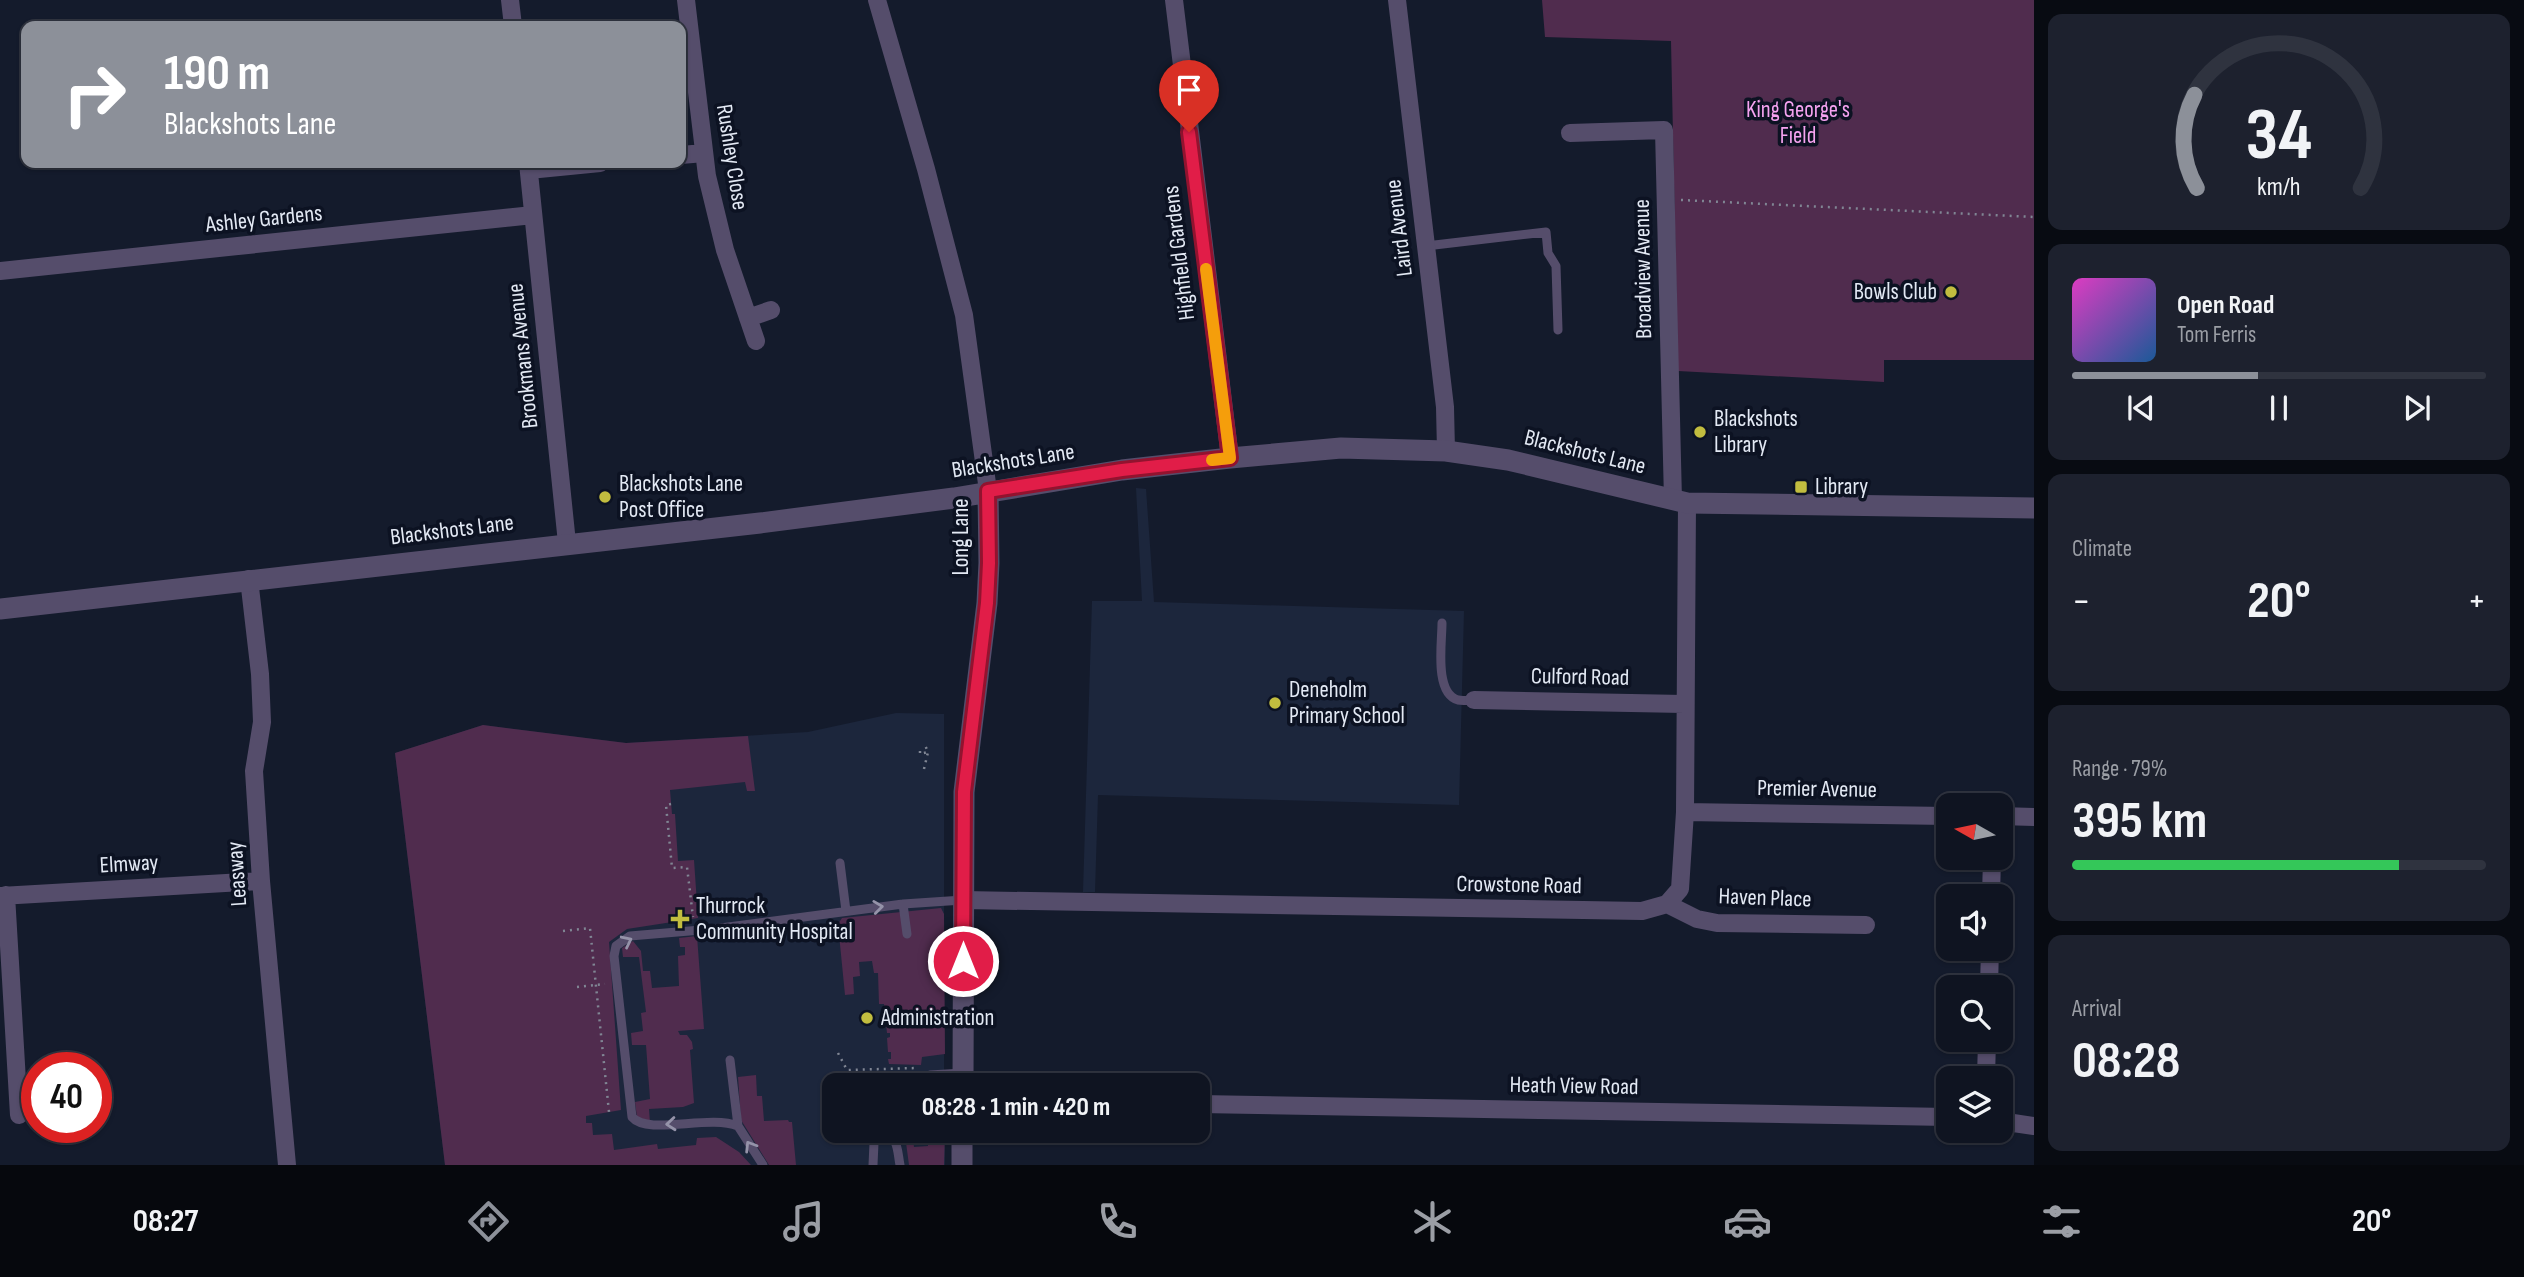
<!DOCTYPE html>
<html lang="en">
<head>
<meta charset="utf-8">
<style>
  body { margin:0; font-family:"Sofia Sans Condensed",sans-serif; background:#1d212e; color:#f1f3f6; height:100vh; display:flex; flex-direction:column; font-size:26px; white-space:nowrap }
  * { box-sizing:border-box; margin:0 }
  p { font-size:23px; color:#9b9ea5 }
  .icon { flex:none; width:38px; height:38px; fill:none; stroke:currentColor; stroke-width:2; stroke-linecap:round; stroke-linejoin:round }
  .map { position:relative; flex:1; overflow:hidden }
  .panel { display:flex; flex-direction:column; gap:14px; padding:14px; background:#080b12; width:490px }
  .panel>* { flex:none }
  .top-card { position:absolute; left:21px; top:21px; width:665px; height:147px; border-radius:14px; box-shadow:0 2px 5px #0004,0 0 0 2px #2f333f; background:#8c9099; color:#fff; overflow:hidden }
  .needle { width:46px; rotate:279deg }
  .controls { position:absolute; left:1936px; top:793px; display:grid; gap:14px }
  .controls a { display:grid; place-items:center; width:77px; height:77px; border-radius:14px; background:#0f1421; box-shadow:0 2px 5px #0004,0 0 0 2px #2f333f; font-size:35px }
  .speed { position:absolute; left:21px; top:1052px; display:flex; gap:14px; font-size:35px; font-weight:700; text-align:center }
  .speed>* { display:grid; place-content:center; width:91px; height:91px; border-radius:50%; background:#0f1421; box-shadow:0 2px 5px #0004,0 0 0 2px #2f333f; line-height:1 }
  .speed .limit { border:10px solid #d22; background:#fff; color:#111 }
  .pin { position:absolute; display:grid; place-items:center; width:60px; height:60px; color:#fff; margin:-72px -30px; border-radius:50% 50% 50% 0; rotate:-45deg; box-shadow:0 0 7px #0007 }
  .pin .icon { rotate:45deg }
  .me { position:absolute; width:77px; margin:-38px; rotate:0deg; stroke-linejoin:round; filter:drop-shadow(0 0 5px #0008) }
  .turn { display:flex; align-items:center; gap:24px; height:147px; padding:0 28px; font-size:32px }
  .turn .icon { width:91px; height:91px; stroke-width:2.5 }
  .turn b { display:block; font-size:49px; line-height:60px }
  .big { font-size:52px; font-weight:700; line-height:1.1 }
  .panel .widget { flex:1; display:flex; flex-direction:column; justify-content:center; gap:10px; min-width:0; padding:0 24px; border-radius:14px; background:#1d212e }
  .panel .dial { align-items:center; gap:0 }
  .dial svg { height:182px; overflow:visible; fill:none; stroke:#2f333f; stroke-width:7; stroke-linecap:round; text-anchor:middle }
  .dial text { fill:#f1f3f6; stroke:none }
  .song { display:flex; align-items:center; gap:21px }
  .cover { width:84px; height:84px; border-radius:10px; background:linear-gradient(135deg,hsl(310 70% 55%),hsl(210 70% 35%)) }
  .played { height:7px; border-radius:4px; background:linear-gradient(90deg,#8c9099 45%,#2f333f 45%) }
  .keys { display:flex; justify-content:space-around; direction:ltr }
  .heat { display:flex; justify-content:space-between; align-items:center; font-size:38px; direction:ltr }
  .charge { height:10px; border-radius:5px; background:linear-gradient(90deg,#34c759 79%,#2f333f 0) }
  .trip { position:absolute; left:822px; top:1073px; width:388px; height:70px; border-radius:14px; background:#0f1421; box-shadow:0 2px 5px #0004,0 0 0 2px #2f333f; font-weight:700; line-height:70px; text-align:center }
  .tabs { display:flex; height:112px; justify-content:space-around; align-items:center; background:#06080d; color:#9b9ea5 }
  .tabs .icon { width:49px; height:49px }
  .tabs .on { color:#8c9099 }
  .tabs b { font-size:32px; color:#f1f3f6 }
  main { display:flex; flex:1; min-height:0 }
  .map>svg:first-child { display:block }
  .built { fill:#1c263c }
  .green { fill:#502c4e }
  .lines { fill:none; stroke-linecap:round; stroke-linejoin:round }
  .path { stroke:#808694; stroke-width:2.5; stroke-dasharray:2 5; stroke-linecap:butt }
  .service { stroke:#554d6b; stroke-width:9 }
  .minor { stroke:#554d6b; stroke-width:18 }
  .tertiary { stroke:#554d6b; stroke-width:21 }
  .oneway { stroke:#9593a9 }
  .route-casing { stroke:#92132f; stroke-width:18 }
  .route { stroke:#e11d48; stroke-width:12 }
  .slow { stroke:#f59e0b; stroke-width:12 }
  .poi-dot { fill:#c2bd3f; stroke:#0c1222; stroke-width:2.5 }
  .labels { text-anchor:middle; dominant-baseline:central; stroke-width:7; stroke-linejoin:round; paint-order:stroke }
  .park-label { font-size:23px; fill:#f6a3f1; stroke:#0c1222 }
  .street-label { font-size:23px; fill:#e3e9f4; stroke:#0c1222 }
  .poi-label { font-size:23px; fill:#e3e9f4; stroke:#0c1222; text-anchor:start }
</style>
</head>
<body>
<main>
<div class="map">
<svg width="2034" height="1165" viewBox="0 0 2034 1165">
  <rect width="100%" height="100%" fill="#141b2c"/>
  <path class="built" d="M 1136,488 L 1146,489 L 1154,602 L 1464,611 L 1459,805 L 1098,795 L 1095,892 L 1083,892 L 1092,601 L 1142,601 Z
    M 896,713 L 944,714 L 944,1085 L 835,1085 L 835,1130 L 945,1131 L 945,1165 L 445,1165 L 395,753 L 483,725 L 626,743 L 808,732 Z"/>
  <path class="green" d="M 1542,0 L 2034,0 L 2034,360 L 1884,360 L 1884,382 L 1678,371 L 1671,41 L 1545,37 Z
    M 483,725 L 626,743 L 748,736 L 755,791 L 747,791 L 745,782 L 670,790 L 672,814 L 675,814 L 678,861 L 694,860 L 698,918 L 627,929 L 609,942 L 621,1110 L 586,1116 L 586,1123 L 592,1123 L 593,1135 L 612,1134 L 614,1150 L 657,1144 L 658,1149 L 696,1145 L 697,1138 L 716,1137 L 739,1152 L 751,1165 L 445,1165 L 395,753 Z
    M 941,908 L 944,914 L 945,1054 L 922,1057 L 921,1065 L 889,1064 L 888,1059 L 891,1059 L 891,1052 L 888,1052 L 887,1038 L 890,1037 L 890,1033 L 887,1033 L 884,1004 L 879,1004 L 878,973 L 874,973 L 872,961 L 859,962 L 860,976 L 853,977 L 854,994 L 845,995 L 838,924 L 842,918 Z
    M 697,936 L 704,1029 L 678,1031 L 680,1035 L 687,1035 L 692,1042 L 693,1049 L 690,1050 L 694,1103 L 683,1107 L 649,1109 L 650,1123 L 637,1117 L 635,1102 L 650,1099 L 646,1045 L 632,1045 L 631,1033 L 643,1031 L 641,1013 L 646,1012 L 639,957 L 623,957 L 622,948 L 633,941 L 641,951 L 643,971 L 650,971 L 652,988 L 679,986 L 678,956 L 685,955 L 685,947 L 680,947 L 679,938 Z
    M 756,1075 L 757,1096 L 762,1096 L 764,1121 L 788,1120 L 789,1122 L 792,1122 L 796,1165 L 769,1165 L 741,1120 L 738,1077 Z
    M 910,1131 L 912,1131 L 914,1147 L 928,1146 L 927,1131 L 945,1131 L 944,1165 L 909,1165 L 905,1135 Z"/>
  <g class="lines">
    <path class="path" d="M 1681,200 L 2034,217
      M 920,751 L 920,754 L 928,752
      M 924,769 L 928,752 L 925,745
      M 671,804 L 666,805 L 672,868 L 687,867 L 693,917
      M 563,931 L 590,928 L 609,1112
      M 577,987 L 605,984
      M 838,1053 L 847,1070 L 918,1068"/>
    <path class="service" d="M 1426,246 L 1546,232 L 1548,253 L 1556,266 L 1558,330
      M 1442,623 C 1442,643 1434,693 1458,700 C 1463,701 1469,700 1474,700
      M 840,863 L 846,911
      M 903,904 L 907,934
      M 730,1060 L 738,1126 L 763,1165
      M 930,1075 L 963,1073
      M 738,1126 C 709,1114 648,1136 632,1117 L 614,956 L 616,946 L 630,936 L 713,929 L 903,904 L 963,900
      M 873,1165 L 874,1143 L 879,1136 C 899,1133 897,1150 900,1165"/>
    <path class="minor" d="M 510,0 L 513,26
      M 686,0 L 707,176 L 725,250 L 756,341
      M 877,0 L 926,169 L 964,315 L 988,491
      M 1174,0 L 1230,458
      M 1397,0 L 1445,407 L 1446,451
      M 1570,133 L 1664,130 L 1673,500
      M 681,155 L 704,153
      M 528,163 L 567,543
      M 529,170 L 600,163
      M 0,271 L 533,215
      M 748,318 L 771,310
      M 249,579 L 260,674 L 262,722 L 254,771 L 261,881 L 287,1165
      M 1474,700 L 1684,704
      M 1685,812 L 1948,816
      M 2000,816 L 2034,817
      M 6,895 L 19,1115
      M 0,896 L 261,881
      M 1991,896 L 1992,858
      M 963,900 L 1642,911 L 1667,904 L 1680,889 L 1685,812 L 1687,503
      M 1667,904 L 1697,919 L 1717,923 L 1866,925
      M 1989,987 L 1990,948
      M 1986,1078 L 1987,1040
      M 1199,1104 L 1948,1117
      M 2000,1121 L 2034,1126"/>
    <path class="tertiary" d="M 0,609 L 760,523 L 954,498 L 1122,470 L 1230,458 L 1341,448 L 1446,451 L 1508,460 L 1687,503 L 2034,508
      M 963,1085 L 964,792 L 987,603 L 989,563 L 988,491
      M 962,1130 L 962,1165"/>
  </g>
  <defs><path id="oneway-chevron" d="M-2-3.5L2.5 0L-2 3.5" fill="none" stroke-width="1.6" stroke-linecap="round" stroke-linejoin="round" transform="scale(1.75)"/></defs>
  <g class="oneway">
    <use href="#oneway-chevron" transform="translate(878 907) rotate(-7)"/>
    <use href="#oneway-chevron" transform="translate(627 941) rotate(-26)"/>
    <use href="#oneway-chevron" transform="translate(671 1124) rotate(175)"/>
    <use href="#oneway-chevron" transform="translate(750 1146) rotate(-122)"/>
  </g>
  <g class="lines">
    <g class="route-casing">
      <path id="route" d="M 963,961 L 964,792 L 987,603 L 989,563 L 988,491 L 1122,470 L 1230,458 L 1189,132"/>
    </g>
    <use href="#route" class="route"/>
    <path class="slow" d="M 1206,269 L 1230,458 L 1212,460"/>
  </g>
  <g class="poi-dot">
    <circle cx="1951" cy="292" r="7"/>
    <circle cx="1700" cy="432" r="7"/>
    <rect x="1794" y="480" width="14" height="14" rx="3.5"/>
    <circle cx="605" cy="497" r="7"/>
    <circle cx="1275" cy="703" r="7"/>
    <path d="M676.5 908.5h7v7h7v7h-7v7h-7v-7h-7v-7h7z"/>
    <circle cx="867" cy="1018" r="7"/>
  </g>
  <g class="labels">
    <g class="park-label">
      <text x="1798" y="110">King George's<tspan x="1798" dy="26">Field</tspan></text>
    </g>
    <g class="street-label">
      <text transform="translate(732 157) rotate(81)">Rushley Close</text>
      <text transform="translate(264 219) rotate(-6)">Ashley Gardens</text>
      <text transform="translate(1399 228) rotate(-97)">Laird Avenue</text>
      <text transform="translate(1179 253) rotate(-97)">Highfield Gardens</text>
      <text transform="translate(1643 269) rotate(-91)">Broadview Avenue</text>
      <text transform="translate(523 356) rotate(-96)">Brookmans Avenue</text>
      <text transform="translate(1585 452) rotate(14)">Blackshots Lane</text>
      <text transform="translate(1013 461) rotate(-9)">Blackshots Lane</text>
      <text transform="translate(452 530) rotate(-7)">Blackshots Lane</text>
      <text transform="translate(961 537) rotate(-90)">Long Lane</text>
      <text transform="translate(1580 677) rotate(1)">Culford Road</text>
      <text transform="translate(1817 789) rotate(1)">Premier Avenue</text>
      <text transform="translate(129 864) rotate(-3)">Elmway</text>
      <text transform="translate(237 874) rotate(-94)">Leasway</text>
      <text transform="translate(1519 885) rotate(1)">Crowstone Road</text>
      <text transform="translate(1765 898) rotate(2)">Haven Place</text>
      <text transform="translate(1574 1086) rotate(1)">Heath View Road</text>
    </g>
    <g class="poi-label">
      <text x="1937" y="292" text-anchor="end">Bowls Club</text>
      <text x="1714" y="419">Blackshots<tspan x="1714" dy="26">Library</tspan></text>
      <text x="619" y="484">Blackshots Lane<tspan x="619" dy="26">Post Office</tspan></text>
      <text x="1815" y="487">Library</text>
      <text x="1289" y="690">Deneholm<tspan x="1289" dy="26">Primary School</tspan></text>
      <text x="696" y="906">Thurrock<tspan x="696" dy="26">Community Hospital</tspan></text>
      <text x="881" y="1018">Administration</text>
    </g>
  </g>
</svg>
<div class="controls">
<a><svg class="needle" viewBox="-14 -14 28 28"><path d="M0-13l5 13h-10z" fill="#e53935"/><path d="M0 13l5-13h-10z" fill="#9b9ea5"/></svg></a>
<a><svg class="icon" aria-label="sound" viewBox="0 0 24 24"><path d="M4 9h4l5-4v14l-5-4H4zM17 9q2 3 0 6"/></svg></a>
<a><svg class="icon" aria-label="search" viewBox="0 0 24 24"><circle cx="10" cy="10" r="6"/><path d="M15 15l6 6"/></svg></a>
<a><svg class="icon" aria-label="layers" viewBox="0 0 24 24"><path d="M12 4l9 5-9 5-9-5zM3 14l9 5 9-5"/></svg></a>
</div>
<div class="speed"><div class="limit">40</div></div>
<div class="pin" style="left:1189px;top:132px;background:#d93025"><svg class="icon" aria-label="arrive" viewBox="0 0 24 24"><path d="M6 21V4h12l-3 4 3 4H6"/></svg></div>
<svg class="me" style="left:963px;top:961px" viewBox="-20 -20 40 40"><circle r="17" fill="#e11d48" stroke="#fff" stroke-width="3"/><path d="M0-11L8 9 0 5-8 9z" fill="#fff"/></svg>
<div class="trip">08:28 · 1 min · 420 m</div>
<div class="top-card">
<div class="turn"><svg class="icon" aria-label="right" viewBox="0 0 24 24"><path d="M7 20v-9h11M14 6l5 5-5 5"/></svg><div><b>190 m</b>Blackshots Lane</div></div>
</div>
</div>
<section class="panel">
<div class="widget dial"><svg viewBox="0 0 100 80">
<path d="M14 69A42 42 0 1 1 86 69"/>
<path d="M14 69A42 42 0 0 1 13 28" stroke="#8c9099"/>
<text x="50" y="56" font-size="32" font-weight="700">34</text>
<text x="50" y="72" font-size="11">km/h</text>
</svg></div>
<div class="widget">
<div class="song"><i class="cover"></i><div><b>Open Road</b><p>Tom Ferris</p></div></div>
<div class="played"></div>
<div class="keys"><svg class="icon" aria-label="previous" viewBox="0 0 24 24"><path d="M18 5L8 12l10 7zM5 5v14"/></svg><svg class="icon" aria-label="pause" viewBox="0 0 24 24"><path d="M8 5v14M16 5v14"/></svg><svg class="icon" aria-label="next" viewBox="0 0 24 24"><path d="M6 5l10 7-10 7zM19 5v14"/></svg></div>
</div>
<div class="widget"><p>Climate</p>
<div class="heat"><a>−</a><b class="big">20°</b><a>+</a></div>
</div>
<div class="widget"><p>Range · 79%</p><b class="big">395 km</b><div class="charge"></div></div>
<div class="widget"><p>Arrival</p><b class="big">08:28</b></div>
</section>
</main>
<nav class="tabs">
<b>08:27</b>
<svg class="icon on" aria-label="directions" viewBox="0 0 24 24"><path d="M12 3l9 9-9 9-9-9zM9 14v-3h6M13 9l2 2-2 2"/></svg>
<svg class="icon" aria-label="music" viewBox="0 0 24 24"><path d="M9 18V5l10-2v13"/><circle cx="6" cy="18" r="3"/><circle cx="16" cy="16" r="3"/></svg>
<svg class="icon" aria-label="phone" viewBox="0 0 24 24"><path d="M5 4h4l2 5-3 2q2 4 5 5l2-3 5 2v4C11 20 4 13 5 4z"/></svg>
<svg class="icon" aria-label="climate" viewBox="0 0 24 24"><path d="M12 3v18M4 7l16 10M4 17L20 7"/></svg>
<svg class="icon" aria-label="car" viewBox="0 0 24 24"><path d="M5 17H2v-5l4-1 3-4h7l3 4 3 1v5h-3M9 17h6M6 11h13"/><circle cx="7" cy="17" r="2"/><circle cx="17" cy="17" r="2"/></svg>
<svg class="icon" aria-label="filters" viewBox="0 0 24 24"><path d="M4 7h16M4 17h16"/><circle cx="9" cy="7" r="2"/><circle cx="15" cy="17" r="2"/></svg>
<b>20°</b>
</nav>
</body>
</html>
